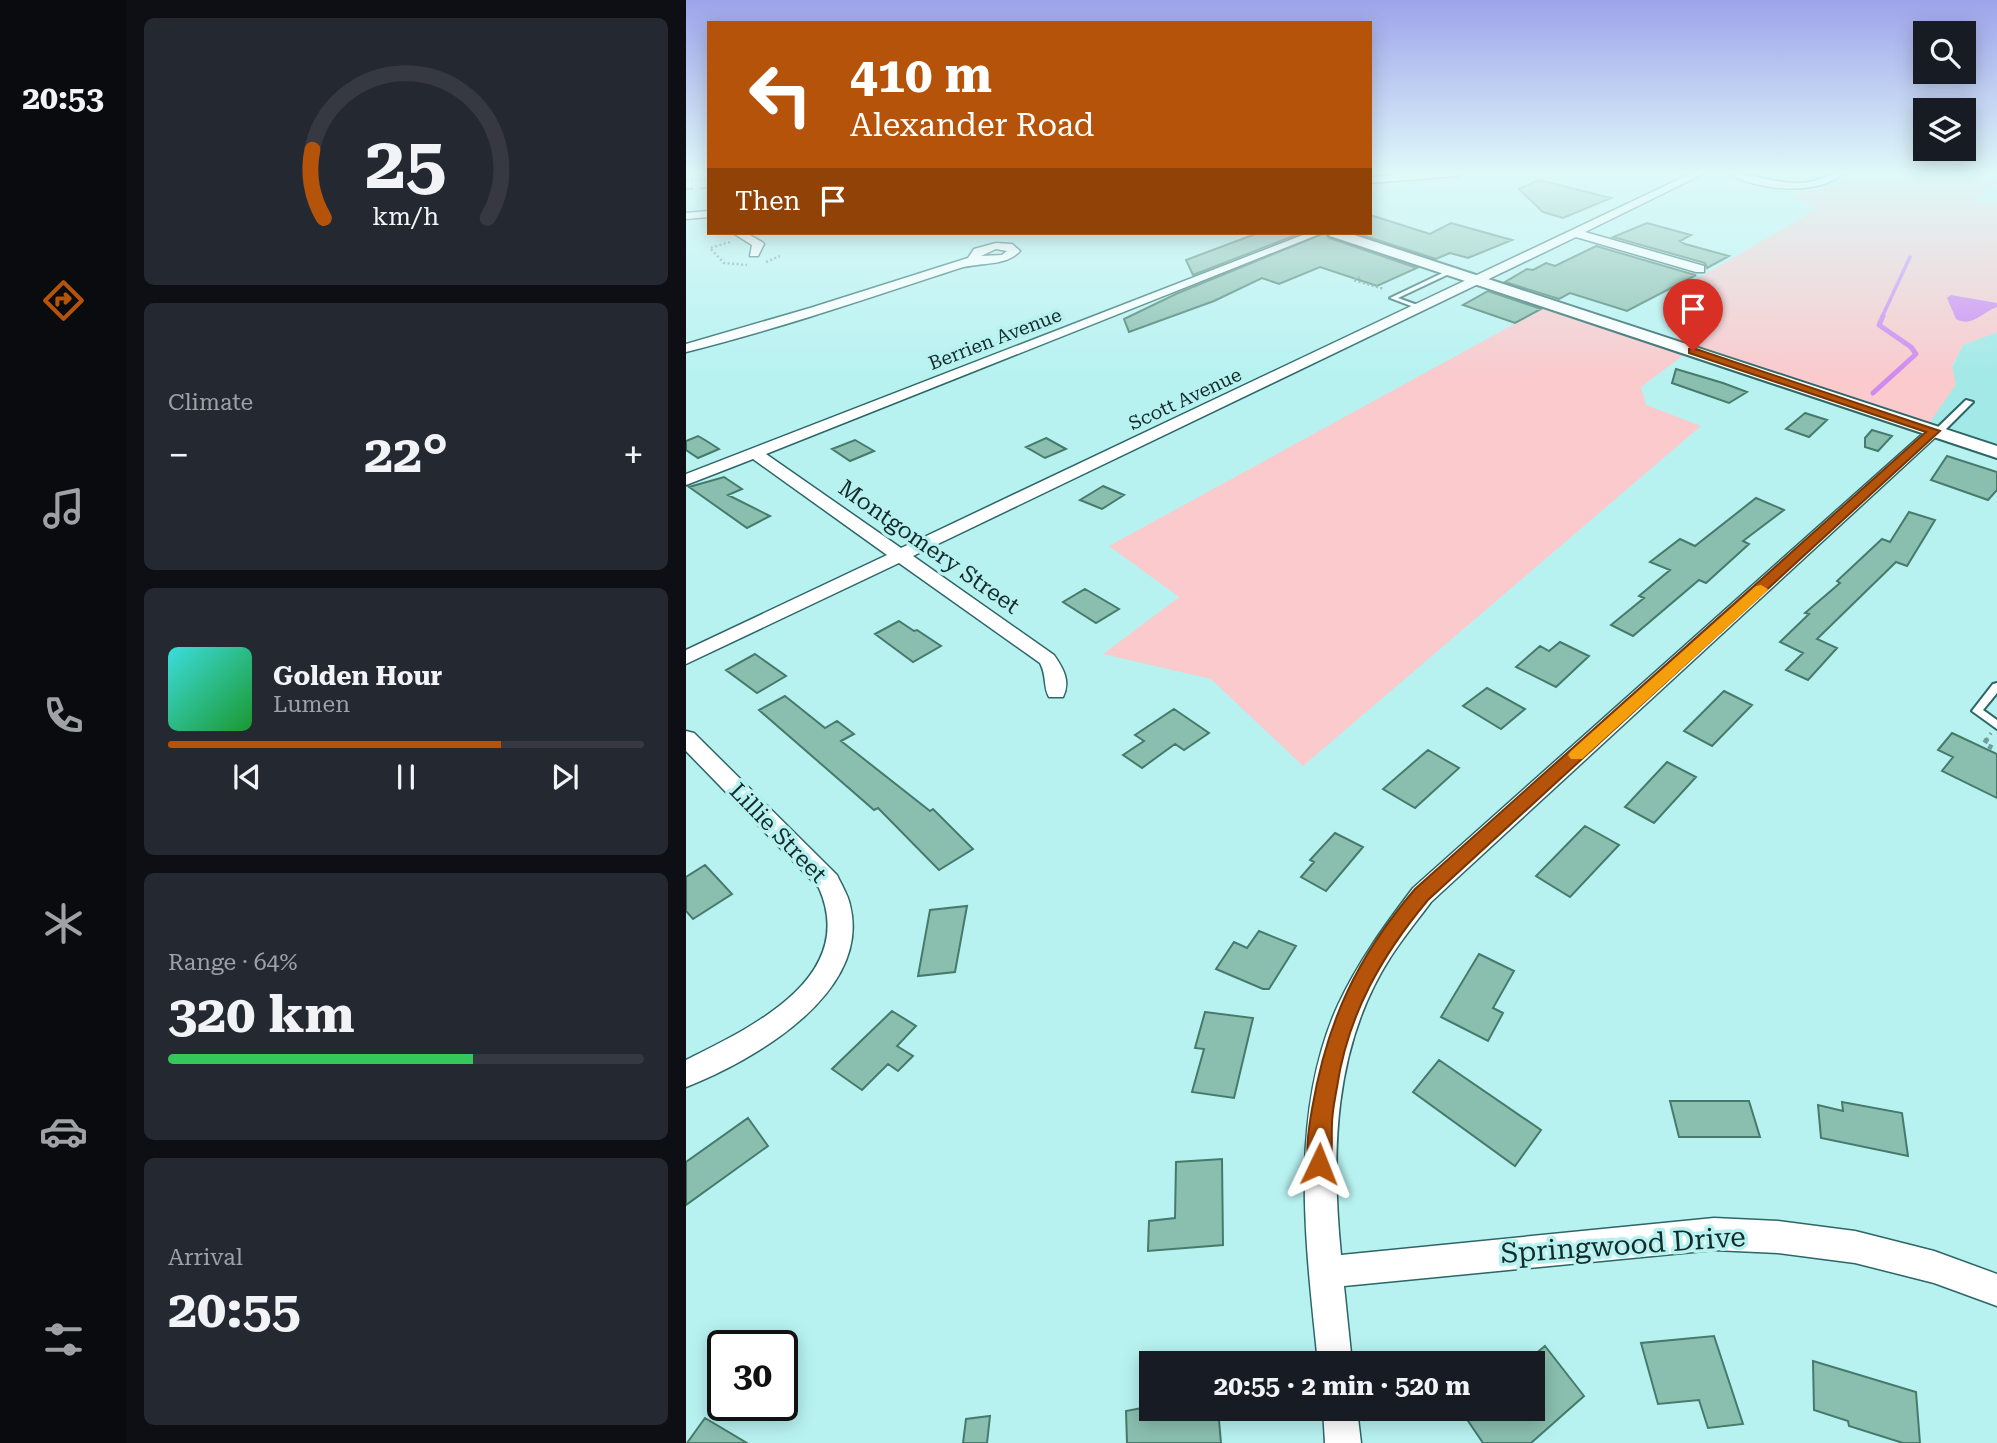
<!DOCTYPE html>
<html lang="en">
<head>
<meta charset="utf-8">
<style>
  body { margin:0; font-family:"Roboto Serif",serif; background:#242831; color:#f1f3f6; height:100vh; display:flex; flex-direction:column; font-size:26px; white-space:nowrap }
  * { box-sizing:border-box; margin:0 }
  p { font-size:23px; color:#9ea1a6 }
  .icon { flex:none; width:38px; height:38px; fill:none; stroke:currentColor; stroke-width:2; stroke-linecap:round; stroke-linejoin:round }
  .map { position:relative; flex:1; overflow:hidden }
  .side { display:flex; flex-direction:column; gap:18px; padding:18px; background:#0d0f14; width:560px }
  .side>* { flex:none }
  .guide { position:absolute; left:21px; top:21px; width:665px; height:214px; border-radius:0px; box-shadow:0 4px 18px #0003; background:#b45309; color:#fff; overflow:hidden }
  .tools { position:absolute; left:1227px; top:21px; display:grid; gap:14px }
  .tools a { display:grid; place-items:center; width:63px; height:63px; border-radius:0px; background:#171b24; box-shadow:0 4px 18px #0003; font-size:35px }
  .speed { position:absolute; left:21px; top:1330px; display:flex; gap:14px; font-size:35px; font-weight:700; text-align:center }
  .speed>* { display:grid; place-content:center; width:91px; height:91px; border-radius:50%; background:#171b24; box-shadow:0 4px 18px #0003; line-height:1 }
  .speed .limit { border:4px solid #111; border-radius:10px; background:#fff; color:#111 }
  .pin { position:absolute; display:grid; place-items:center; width:60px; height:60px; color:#fff; margin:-72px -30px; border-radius:50% 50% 50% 0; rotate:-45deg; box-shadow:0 0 7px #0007 }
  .pin .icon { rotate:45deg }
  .me { position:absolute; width:77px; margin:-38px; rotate:2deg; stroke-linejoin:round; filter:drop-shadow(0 0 5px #0008) }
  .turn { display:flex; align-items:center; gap:24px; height:147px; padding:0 28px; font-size:32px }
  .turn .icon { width:91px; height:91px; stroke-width:2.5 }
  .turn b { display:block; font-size:49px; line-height:60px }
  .then { display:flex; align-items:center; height:66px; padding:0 28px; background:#0003; gap:14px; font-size:26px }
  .big { font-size:52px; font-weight:700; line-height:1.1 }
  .side .card { flex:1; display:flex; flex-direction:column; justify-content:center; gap:10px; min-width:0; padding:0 24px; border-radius:10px; background:#242831 }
  .side .dial { align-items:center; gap:0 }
  .dial svg { height:182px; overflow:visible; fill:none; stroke:#363941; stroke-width:7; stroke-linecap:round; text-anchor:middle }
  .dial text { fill:#f1f3f6; stroke:none }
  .song { display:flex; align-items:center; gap:21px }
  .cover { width:84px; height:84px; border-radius:10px; background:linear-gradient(135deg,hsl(180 70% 55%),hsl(130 70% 35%)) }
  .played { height:7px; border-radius:4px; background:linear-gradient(90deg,#b45309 70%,#363941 70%) }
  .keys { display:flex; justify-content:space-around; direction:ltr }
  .heat { display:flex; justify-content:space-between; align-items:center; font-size:38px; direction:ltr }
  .charge { height:10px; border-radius:5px; background:linear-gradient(90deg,#34c759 64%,#363941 0) }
  .trip { position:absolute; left:453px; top:1351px; width:406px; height:70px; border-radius:0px; background:#171b24; box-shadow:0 4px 18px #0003; font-weight:700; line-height:70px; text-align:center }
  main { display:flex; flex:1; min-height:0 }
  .tab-bar { display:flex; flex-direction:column; width:126px; justify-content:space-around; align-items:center; background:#090b0e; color:#9ea1a6 }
  .tab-bar .icon { width:49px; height:49px }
  .tab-bar .selected { color:#b45309 }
  .tab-bar b { font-size:32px; color:#f1f3f6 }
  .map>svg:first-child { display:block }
  .built { fill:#a3e9e7 }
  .green { fill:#facacd }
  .water { fill:#cf8af0 }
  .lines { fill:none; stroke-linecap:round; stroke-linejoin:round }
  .stream-far1 { stroke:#cf8af0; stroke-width:3.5 }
  .stream { stroke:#cf8af0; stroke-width:5 }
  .building { fill:#8abfaf; stroke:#467a6b; stroke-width:2 }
  .service-casing { stroke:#2c6666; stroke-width:4 }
  .minor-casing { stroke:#2c6666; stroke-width:3 }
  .tertiary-casing { stroke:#2c6666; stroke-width:4 }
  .path-far2 { stroke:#709c9c; stroke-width:2.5; stroke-dasharray:2 2.5; stroke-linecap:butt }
  .path-far1 { stroke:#709c9c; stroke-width:3.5; stroke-dasharray:3.5 4.5; stroke-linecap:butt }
  .path { stroke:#709c9c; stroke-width:5; stroke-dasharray:4.5 6; stroke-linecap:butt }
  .service { fill:#fff; fill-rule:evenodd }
  .minor { fill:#fff; fill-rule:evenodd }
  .tertiary { fill:#fff; fill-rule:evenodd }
  .rail { stroke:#679191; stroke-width:2.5; stroke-dasharray:7 7; stroke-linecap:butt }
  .route { fill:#b45309; stroke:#753606; stroke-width:2 }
  .slow { fill:#f59e0b }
  .labels { text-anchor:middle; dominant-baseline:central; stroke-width:7; stroke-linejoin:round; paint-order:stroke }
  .far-street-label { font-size:19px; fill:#132b2b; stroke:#b7f2f1 }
  .street-label { font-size:23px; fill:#132b2b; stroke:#b7f2f1 }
  .near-street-label { font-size:28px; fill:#132b2b; stroke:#b7f2f1 }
</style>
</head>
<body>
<main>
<nav class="tab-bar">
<b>20:53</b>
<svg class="icon selected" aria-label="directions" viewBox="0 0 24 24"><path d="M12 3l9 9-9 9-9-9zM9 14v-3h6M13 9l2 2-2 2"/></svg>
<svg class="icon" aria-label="music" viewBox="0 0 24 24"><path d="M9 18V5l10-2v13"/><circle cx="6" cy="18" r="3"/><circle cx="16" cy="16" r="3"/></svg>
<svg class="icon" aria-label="phone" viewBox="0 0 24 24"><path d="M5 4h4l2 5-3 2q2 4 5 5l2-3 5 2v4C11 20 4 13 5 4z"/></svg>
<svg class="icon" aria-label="climate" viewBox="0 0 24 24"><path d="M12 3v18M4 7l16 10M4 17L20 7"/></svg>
<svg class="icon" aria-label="car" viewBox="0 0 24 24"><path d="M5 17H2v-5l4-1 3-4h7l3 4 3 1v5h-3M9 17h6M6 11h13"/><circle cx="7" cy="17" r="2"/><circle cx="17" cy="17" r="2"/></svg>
<svg class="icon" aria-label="filters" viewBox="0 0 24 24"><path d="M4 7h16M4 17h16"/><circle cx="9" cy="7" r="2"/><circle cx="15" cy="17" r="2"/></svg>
</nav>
<section class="side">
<div class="card dial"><svg viewBox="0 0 100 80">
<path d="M14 69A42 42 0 1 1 86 69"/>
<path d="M14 69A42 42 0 0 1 9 39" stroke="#b45309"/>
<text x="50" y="56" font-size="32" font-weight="700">25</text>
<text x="50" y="72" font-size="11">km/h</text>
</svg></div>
<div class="card"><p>Climate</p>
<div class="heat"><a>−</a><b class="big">22°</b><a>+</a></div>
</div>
<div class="card">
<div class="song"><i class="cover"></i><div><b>Golden Hour</b><p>Lumen</p></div></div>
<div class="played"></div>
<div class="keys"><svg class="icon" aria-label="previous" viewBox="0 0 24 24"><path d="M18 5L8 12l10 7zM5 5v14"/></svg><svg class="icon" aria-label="pause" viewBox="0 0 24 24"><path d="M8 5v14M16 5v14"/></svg><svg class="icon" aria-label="next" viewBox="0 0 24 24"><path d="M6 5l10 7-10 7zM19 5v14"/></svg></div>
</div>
<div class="card"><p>Range · 64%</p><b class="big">320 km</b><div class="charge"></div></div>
<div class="card"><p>Arrival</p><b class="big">20:55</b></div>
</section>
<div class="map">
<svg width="1311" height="1443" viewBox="0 0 1311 1443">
  <rect width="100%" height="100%" fill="#b7f2f1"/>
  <path class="built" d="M 1311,332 L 1311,452 L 1237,428 L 1277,345 Z"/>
  <path class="green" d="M 1166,173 L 1282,173 L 1311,179 L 1311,185 L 1308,185 L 1287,199 L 1311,205 L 1311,303 L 1265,295 L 1261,298 L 1311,307 L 1311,332 L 1277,345 L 1266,366 L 1270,384 L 1245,421 L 1237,428 L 981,343 L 1026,314 L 976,299 L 1131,209 L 1110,198 L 1110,194 L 1150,185 Z
    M 863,305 L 999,354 L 955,387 L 960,405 L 1015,426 L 617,766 L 525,679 L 417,654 L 493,597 L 423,546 Z"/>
  <path class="water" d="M 1265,295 L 1311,303 L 1311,307 C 1296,312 1286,328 1270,319 L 1261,298 Z"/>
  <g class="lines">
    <path class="stream-far1" d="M 1196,317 L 1224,257"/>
    <path class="stream" d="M 1187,393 L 1230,354 L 1225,347 L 1193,325 L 1197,316"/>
  </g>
  <path class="building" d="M 853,180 L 925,198 L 877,218 L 857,212 L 833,189 Z
    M 684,215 L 744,234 L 765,223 L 826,240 L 782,258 L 764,253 L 750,259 L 670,233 L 684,233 Z
    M 961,223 L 1005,235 L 994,241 L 999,244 L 1043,256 L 1021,268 L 1019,263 L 927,237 Z
    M 572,233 L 615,233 L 507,275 L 500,260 Z
    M 639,233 L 643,238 L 731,268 L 691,286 L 634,267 L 593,284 L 576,278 L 528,301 L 443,332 L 438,319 L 492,293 Z
    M 910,246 L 1009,275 L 1010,275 L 941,311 L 884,293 L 873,299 L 819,282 L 841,269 L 847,270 L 860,263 L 869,266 Z
    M 802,291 L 855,309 L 829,323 L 777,305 Z
    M 990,369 L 1037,383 L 1061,392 L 1043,403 L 986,383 Z
    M 1119,413 L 1141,420 L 1123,437 L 1100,429 Z
    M 1186,430 L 1206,436 L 1192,451 L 1179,447 L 1179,438 Z
    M 12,436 L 19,440 L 33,449 L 12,458 L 0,450 L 0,441 Z
    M 360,438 L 380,449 L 359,458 L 340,447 Z
    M 169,440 L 188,451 L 164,461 L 146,449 Z
    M 1261,456 L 1311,472 L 1311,490 L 1302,500 L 1245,480 Z
    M 38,477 L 56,489 L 42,495 L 84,516 L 61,528 L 3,487 Z
    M 417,486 L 438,495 L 416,509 L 394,500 Z
    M 1070,498 L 1098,510 L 1057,541 L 1063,544 L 1020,583 L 1013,580 L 947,636 L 925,625 L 958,598 L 953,596 L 984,570 L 964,562 L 994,539 L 1009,546 Z
    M 1223,512 L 1249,520 L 1221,566 L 1210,562 L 1131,639 L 1151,648 L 1122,680 L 1100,670 L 1117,653 L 1094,642 L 1123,614 L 1119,613 L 1154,583 L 1151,581 L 1196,539 L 1204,542 Z
    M 399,589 L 433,609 L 410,623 L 377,602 Z
    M 213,621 L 228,631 L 231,630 L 255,646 L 227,662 L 189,634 Z
    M 874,642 L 903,656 L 870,687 L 830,667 L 854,646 L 863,651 Z
    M 69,654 L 100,676 L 71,693 L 40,670 Z
    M 801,688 L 839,709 L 815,729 L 777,706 Z
    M 1038,691 L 1066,705 L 1026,746 L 998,731 Z
    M 99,696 L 139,728 L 151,721 L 168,734 L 155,741 L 244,811 L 247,809 L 287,849 L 253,870 L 192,808 L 188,810 L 73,710 Z
    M 488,709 L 523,733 L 498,750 L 489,744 L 456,768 L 437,755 L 458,741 L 449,735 Z
    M 1266,733 L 1311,754 L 1311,798 L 1256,771 L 1267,757 L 1252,750 Z
    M 742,750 L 773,768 L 729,808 L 697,789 Z
    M 981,762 L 1010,777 L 968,823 L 939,807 Z
    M 899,826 L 933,845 L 884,897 L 850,876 Z
    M 649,833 L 677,847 L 640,891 L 615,877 L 628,862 L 624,860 Z
    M 19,865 L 46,894 L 7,919 L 0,911 L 0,877 Z
    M 281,906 L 269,972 L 232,976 L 244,910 Z
    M 573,931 L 610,946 L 583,989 L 577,989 L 530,969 L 548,942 L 561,948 Z
    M 793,954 L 828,971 L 807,1008 L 817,1013 L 802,1041 L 755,1017 Z
    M 206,1011 L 230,1026 L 211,1046 L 227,1056 L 212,1071 L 202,1064 L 176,1090 L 146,1069 Z
    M 519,1012 L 567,1018 L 548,1098 L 506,1092 L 518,1049 L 509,1048 Z
    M 753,1060 L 855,1130 L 829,1166 L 727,1092 Z
    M 984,1101 L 1063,1101 L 1074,1137 L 993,1137 Z
    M 1156,1102 L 1216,1113 L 1222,1156 L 1135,1138 L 1132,1105 L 1157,1111 Z
    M 62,1118 L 82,1146 L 0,1205 L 0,1162 Z
    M 536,1159 L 537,1245 L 462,1251 L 463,1221 L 489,1218 L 490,1162 Z
    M 1028,1336 L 1057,1424 L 1022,1428 L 1013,1400 L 972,1404 L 955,1343 Z
    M 859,1346 L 898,1396 L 845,1443 L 797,1443 L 774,1409 L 847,1409 L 847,1356 Z
    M 1127,1361 L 1230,1392 L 1234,1443 L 1217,1443 L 1163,1426 L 1162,1421 L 1128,1410 Z
    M 466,1406 L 466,1409 L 532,1409 L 535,1443 L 441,1443 L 440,1411 Z
    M 304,1416 L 301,1443 L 277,1443 L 280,1419 Z
    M 19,1418 L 61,1443 L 1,1443 Z"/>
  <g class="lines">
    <g class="service-casing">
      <path id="service" d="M 765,269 L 768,271 L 767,272 L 712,298 L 737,307 L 737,309 L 733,309 L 704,298 Z
        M 1280,400 L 1287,402 L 1255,434 L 1249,434 L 1249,430 Z
        M 1311,683 L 1311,693 L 1297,710 L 1311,720 L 1311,729 L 1286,711 L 1307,684 Z"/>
    </g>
    <g class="minor-casing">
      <path id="minor" d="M 732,173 L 777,173 L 772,176 L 684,183 L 684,177 Z
        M 1006,173 L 1019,173 L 899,232 L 1018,266 L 1018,272 L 1010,272 L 890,237 L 227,556 L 368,655 C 377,668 385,681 377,697 L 363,697 C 357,687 361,676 354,663 L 213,563 L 0,664 L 0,650 L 201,555 L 67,459 L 0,485 L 0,474 L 622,233 L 636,233 L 80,454 L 215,548 Z
        M 1041,173 C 1066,173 1089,184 1114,183 C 1131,183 1142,173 1158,173 C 1132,197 1069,190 1041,173 Z
        M 23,211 L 23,217 L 0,219 L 0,213 Z
        M 47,233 L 60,233 L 76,242 L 78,244 L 72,256 L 64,256 L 66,245 Z
        M 310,243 L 326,244 L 334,251 C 319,267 294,262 274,268 C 183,298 92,329 0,352 L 0,344 L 124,308 L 282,258 L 288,249 ZM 310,249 L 321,251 L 316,255 L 295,256 Z
        M 1248,426 L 1256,431 L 1253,434 L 745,902 C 731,921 716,939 704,958 C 647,1047 645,1154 655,1255 L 1028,1218 L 1092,1221 L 1169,1231 L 1248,1251 L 1311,1274 L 1311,1306 L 1248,1283 L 1169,1263 L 1092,1253 L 1028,1250 L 658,1286 L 666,1363 L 632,1363 C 620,1246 602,1116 652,1005 C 672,962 699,925 727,888 L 1243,428 Z
        M 0,731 L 8,733 L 151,875 C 155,884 162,895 164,905 C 186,993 67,1061 0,1087 L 0,1060 C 64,1028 173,978 133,888 L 0,751 Z
        M 637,1409 L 671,1409 L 675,1443 L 639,1443 Z"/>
    </g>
    <g class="tertiary-casing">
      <path id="tertiary" d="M 642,233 L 662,233 L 1311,446 L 1311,458 L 644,236 Z"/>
    </g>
    <path class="path-far2" d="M 0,180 L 23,179
      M 44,242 L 24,248 L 38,263 L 61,265
      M 80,262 L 94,256
      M 674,277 L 667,280 L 698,289"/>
    <path class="path-far1" d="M 1300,741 L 1305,733"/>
    <path class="path" d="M 1301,739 L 1298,744 L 1311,750"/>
    <use href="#service" class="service"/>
    <use href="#minor" class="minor"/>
    <use href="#tertiary" class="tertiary"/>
    <path class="rail" d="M 0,189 L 23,188"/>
  </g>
  <linearGradient id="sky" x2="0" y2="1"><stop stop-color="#9ea3eb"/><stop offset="0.46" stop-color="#dff9f9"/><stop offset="1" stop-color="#dff9f9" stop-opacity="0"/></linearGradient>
  <rect width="1311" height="375" fill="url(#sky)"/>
  <path class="route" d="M 1003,349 L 1010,349 L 1254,431 L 742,900 C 696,955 662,1014 651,1087 C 649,1099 646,1112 646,1124 C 645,1140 648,1157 641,1172 L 633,1175 L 625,1172 C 618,1154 623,1127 626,1109 C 641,1021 671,957 729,889 L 1240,432 L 1003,353 Z"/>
  <path class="slow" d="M 1075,585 L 1082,589 L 1080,592 L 896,759 L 885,759 L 882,755 L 885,751 L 1070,586 Z"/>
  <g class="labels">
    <g class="far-street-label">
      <text transform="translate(309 339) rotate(-21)">Berrien Avenue</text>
      <text transform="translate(499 399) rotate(-25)">Scott Avenue</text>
    </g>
    <g class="street-label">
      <text transform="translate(243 547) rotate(35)">Montgomery Street</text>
      <text transform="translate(92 833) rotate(46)">Lillie Street</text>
    </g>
    <g class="near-street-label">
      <text transform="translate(937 1245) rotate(-4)">Springwood Drive</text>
    </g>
  </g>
</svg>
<div class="tools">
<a><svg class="icon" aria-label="search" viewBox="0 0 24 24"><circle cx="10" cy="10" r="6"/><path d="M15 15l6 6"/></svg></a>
<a><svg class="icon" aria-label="layers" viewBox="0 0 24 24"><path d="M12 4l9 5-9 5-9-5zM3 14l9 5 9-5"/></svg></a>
</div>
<div class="speed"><div class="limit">30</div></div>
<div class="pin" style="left:1007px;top:351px;background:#d93025"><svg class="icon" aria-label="arrive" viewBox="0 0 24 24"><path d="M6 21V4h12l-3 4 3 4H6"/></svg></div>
<svg class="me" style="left:633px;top:1164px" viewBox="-20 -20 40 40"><path d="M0-17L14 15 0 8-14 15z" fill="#b45309" stroke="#fff" stroke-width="4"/></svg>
<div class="trip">20:55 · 2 min · 520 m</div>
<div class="guide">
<div class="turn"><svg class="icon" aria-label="left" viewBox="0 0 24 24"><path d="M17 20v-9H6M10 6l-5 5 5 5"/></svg><div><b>410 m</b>Alexander Road</div></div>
<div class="then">Then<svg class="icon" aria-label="arrive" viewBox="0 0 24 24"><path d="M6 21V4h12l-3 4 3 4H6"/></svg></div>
</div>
</div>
</main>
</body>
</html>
